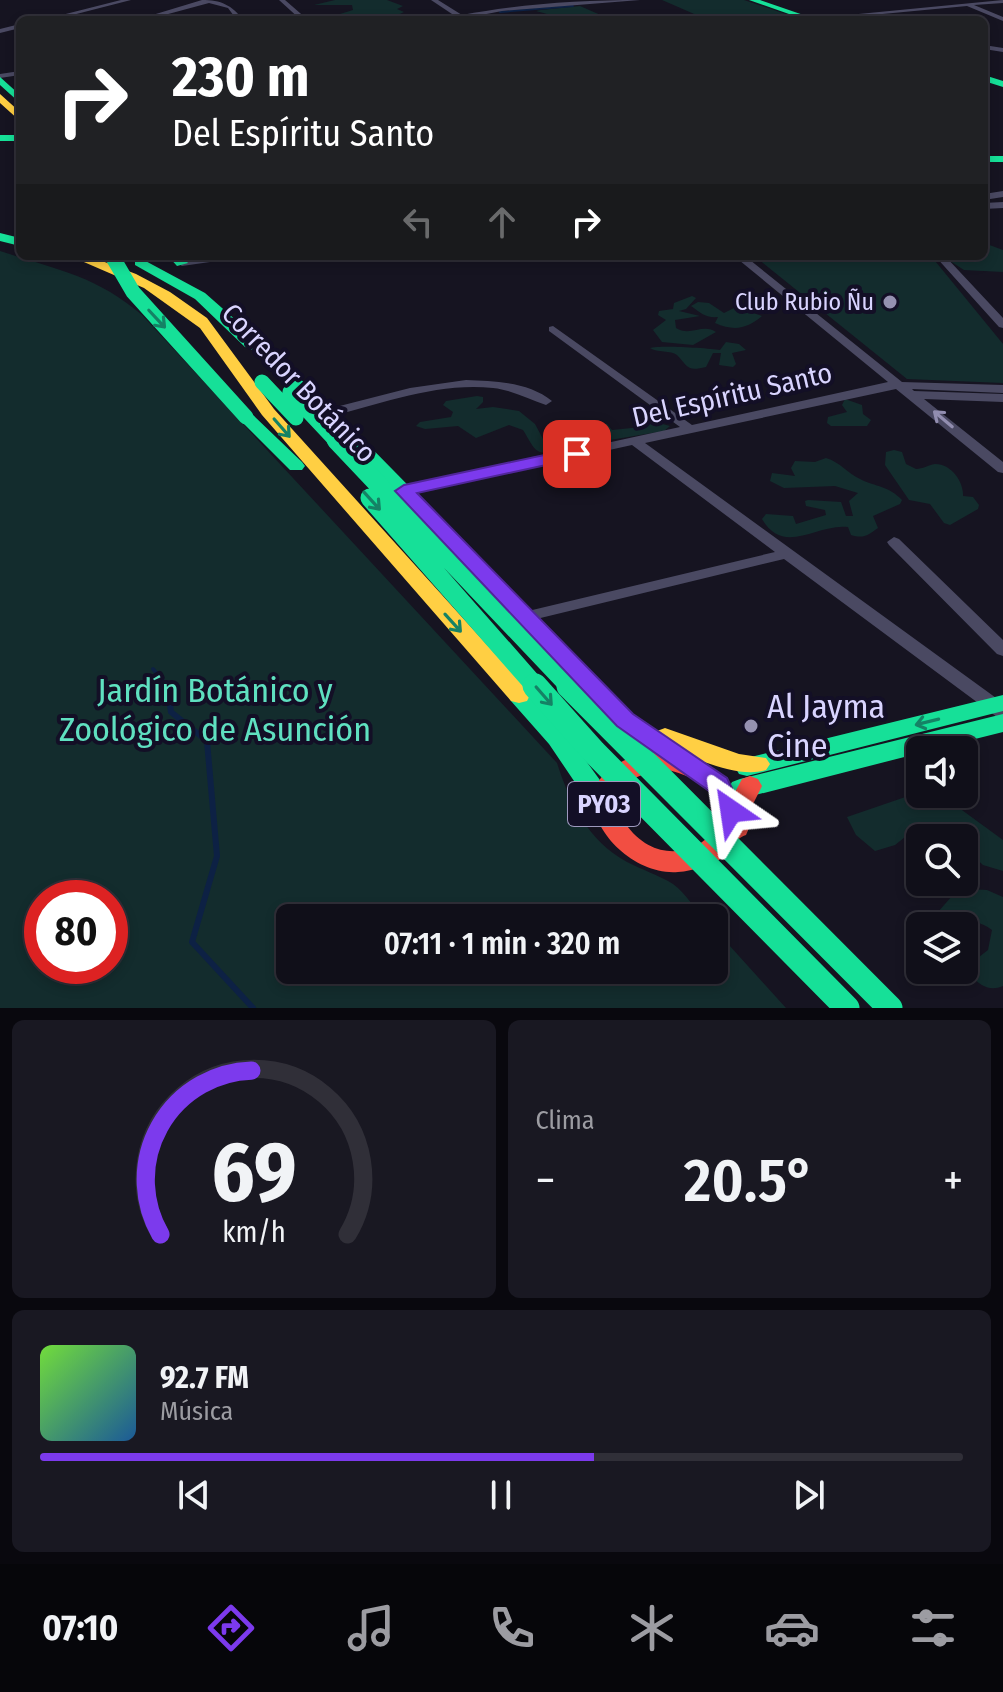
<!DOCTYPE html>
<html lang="es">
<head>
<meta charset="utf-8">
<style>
  body { margin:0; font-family:"Fira Sans Condensed",sans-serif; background:#191822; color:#f1f3f6; height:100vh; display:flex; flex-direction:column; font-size:30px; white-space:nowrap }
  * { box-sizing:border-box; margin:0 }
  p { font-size:26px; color:#9c9ca2 }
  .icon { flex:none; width:44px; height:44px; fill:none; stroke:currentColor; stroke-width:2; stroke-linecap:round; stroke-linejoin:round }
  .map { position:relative; height:1008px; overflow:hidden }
  .drawer { display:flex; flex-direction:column; gap:12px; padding:12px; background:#09080e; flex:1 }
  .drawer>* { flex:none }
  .guide { position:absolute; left:16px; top:16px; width:972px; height:244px; border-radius:12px; box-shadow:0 4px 12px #0003,0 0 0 2px #302f38; background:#202124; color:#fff; overflow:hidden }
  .buttons { position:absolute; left:906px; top:736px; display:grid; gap:16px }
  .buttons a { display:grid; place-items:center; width:72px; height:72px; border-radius:12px; background:#100f19; box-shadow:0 4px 12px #0003,0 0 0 2px #302f38; font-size:40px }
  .speed { position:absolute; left:24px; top:880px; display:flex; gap:16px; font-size:40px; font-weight:700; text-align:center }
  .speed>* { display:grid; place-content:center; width:104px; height:104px; border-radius:50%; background:#100f19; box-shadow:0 4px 12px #0003,0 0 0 2px #302f38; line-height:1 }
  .speed .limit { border:12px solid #d22; background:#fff; color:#111 }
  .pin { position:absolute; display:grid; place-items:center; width:68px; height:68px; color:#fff; margin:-34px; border-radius:16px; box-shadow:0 4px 12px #0006 }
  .me { position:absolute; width:88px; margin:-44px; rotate:328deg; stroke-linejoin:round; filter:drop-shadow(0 0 6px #0008) }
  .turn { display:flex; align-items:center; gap:28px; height:168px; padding:0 24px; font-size:36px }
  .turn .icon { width:104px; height:104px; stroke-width:2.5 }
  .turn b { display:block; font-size:56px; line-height:68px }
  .lanes { display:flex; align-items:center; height:76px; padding:0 24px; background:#0003; justify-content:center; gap:40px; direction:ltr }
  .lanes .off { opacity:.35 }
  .big { font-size:60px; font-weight:600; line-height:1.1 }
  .drawer .widget { flex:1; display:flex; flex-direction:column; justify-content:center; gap:12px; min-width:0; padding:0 28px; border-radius:12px; background:#191822 }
  .drawer .dial { align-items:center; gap:0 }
  .dial svg { height:208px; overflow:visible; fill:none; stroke:#302f38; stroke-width:7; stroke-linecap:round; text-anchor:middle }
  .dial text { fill:#f1f3f6; stroke:none }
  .song { display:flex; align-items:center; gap:24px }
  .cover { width:96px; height:96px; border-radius:12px; background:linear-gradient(135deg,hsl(100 70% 55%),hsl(210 70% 35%)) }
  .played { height:8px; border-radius:4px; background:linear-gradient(90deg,#7c3aed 60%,#302f38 60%) }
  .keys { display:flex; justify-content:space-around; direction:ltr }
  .heat { display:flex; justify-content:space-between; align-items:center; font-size:44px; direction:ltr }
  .drawer .tiles { flex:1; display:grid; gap:12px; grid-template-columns:1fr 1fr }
  .widget:last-child { grid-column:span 2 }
  .trip { position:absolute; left:276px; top:904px; width:452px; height:80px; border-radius:12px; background:#100f19; box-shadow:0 4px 12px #0003,0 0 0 2px #302f38; font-weight:600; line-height:80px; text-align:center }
  .menu { display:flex; height:128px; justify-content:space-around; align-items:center; background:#06060a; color:#9c9ca2 }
  .menu .icon { width:56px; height:56px }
  .menu .current { color:#7c3aed }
  .menu b { font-size:36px; color:#f1f3f6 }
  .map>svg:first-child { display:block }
  .green { fill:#132c2d; fill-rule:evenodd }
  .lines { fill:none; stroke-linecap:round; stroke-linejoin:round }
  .stream-far2 { stroke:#0d2144; stroke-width:2 }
  .stream-far1 { stroke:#0d2144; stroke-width:4 }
  .stream { stroke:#0d2144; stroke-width:6 }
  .street { fill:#4a4962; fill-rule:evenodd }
  .fast { fill:#16e098; fill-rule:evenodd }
  .slow { fill:#ffcf43; fill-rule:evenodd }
  .jam { fill:#f24e42; fill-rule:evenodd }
  .fast-bridge-far2 { stroke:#16e098; stroke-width:15 }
  .fast-bridge-far1 { stroke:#16e098; stroke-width:19 }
  .fast-bridge { stroke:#16e098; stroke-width:25 }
  .oneway { stroke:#158265 }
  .oneway2 { stroke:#928eb0 }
  .route { fill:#7c3aed; stroke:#51269a; stroke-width:2 }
  .poi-dot { fill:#9591b1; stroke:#130f26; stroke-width:3 }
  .labels { text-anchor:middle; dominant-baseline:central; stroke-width:8; stroke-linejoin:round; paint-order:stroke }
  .far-poi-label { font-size:24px; fill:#d9d4ff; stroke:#130f26; text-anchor:end }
  .shield { fill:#130f26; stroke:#9e99be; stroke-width:2 }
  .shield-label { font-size:26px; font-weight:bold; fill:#d9d4ff }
  .street-label { font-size:28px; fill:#d9d4ff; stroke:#130f26 }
  .near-park-label { font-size:34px; fill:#5fe0c0; stroke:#130f26 }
  .near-poi-label { font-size:34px; fill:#d9d4ff; stroke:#130f26; text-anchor:start }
</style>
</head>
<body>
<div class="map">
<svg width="1003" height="1008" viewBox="0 0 1003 1008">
  <rect width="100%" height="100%" fill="#161421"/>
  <path class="green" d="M 335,0 L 387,0 L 403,6 L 397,9 L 404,12 L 387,20 L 340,14 L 353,10 L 352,5 L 314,5 Z
    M 662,0 L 744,0 L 803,20 L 708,20 Z
    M 580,6 L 612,20 L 533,20 L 551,15 L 536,11 L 541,10 Z
    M 984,243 L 1003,250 L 1003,272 L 964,270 L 947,259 L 978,259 L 974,256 L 984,256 Z
    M 0,251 C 57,270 95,275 142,315 L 557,763 C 570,803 588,841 627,862 C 642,870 659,875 673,884 C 687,894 694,911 709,918 L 290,918 L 290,970 L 714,970 L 714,920 L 725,929 L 729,945 L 786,1008 L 0,1008 ZM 42,898 L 110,898 L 110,966 L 42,966 Z
    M 742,256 L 931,256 L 1003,344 L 1003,383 L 907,379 L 758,259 Z
    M 692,296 L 696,298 L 686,309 L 679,311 L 700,316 L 675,320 L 676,328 C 690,337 703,323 716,332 L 693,345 L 662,342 L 653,330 L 666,320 L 658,315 L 659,311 L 673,309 L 674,303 Z
    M 698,302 L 709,303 L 724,313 L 736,307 L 762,316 C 748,328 735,332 715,323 L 718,317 C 705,318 701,313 691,306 Z
    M 726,342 L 739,344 L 746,350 L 732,353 L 736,364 L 733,367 L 719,365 L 721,353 L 713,353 L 706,367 C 686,372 688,366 677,355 C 671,350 657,353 650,348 C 660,345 707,348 720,350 Z
    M 477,396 L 483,397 L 483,402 L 476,409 L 493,407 L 519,411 L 535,424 L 543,439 L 561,448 C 535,460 534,447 523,430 L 509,425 L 476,438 L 458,426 L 425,429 L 416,426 L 420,422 L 451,417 L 453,412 L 443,405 L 446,401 Z
    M 845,399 L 862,405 L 863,414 L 871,420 L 867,426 L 831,426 L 827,423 L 828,417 L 847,412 L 842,405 Z
    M 655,422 L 670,426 L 664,431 L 604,441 L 595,429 L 599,425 L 607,424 L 612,430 L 642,427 Z
    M 894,450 L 902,452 L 906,464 L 916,469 C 923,469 928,465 935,464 C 953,464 964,484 963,496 L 973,497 L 979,505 L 978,509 L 950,525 L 944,523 L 930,504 L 909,500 L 885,465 L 886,452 Z
    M 826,458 C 840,462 847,473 860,479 C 876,487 889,486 902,500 L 900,504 L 873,516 L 878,528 C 868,535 864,539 851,535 L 848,527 C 817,523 784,557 762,519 L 766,514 L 793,516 L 796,524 L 826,515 L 825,510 L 806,506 L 805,501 L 808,500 L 841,502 L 846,516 L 853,516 L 849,501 L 858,493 L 835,486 L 784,488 L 770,481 L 772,473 L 795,476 L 791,468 L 795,461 L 815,462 Z
    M 920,792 L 940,794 L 1003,840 L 1003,871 L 983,865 L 970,853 L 964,854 L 964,838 L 921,838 L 910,833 L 895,845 L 875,851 L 856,835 L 847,817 Z
    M 969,889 L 987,890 L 1003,897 L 1003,986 C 989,992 980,985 970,975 L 970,964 L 988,950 L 992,930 C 978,918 956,922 938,912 L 952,896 Z"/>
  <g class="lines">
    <path class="stream-far2" d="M 500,12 L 573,6"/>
    <path class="stream-far1" d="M 153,669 L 169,688"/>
    <path class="stream" d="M 167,686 L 171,712 L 207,741 L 217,856 L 192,942 L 253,1008"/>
    <path class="street" d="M 121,0 L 131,0 L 53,20 L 42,20 Z
      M 202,0 C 221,0 232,5 243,20 L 237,20 L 228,8 L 209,3 L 146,20 L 136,20 Z
      M 279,0 L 285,0 L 308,20 L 301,20 Z
      M 431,0 L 438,0 L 462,15 C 520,4 580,0 640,0 L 502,11 L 466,18 L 468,20 L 461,20 Z
      M 1003,0 L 1003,3 L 974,5 L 1003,17 L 1003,21 L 967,6 L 819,20 L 807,19 Z
      M 20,24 L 20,28 L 0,33 L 0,29 Z
      M 984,45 L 1003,48 L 1003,52 L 984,49 Z
      M 20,71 L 20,75 L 0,78 L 0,74 Z
      M 1003,191 L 1003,197 L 984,200 L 984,194 Z
      M 1003,202 L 1003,208 L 984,209 L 984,203 Z
      M 210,256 L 236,256 L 231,259 L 182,266 L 177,263 L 182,260 Z
      M 734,256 L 745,256 L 902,382 L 1003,385 L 1003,393 L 912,389 L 914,391 L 1003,394 L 1003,402 L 924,399 L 1003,462 L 1003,473 L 998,472 L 896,389 L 645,443 L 1003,703 L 1003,718 L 997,717 L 784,559 L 524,622 L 518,621 L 516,617 L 518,613 L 524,612 L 775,552 L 632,445 L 404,495 L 397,491 L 404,487 L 680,427 L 549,331 L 549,327 L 553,326 L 692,425 L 888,382 Z
      M 935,256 L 945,256 L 1003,318 L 1003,328 L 999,327 Z
      M 466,380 C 495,381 529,382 552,401 L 546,405 C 528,399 512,390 493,388 C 437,382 381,404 328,417 L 322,413 L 324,410 L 410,388 Z
      M 894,537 L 899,539 L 1003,640 L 1003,656 L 997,654 L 889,545 L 887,542 Z"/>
    <path class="fast" d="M 749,0 L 760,0 L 818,20 L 806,20 Z
      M 984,75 L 1003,81 L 1003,87 L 984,81 Z
      M 0,77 L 20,95 L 20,103 L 0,85 Z
      M 0,135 L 20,135 L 20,141 L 0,141 Z
      M 984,156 L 1003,156 L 1003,162 L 984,162 Z
      M 0,233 L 20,238 L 20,246 L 0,241 Z
      M 168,256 L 182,256 L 188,263 L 177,266 Z
      M 140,258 L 205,293 L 247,330 L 334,410 L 633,714 L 692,757 L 696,763 L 692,769 L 684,772 L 676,769 L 617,726 L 322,416 L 250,348 L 245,347 L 195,299 L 135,265 L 135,259 Z
      M 246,412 L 252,414 L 302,462 L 305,466 L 302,470 L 290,470 L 240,420 L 238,417 Z
      M 519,687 L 527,689 L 565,732 L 613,798 L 616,805 L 613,812 L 604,815 L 595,812 L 549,744 L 511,701 L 508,695 L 511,689 Z
      M 1003,695 L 1003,711 L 747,776 L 739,774 L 735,767 L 739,760 L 747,758 Z
      M 1003,714 L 1003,732 L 931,750 L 920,750 L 920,753 L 740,799 L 732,796 L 728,789 L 732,782 L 740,779 Z"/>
    <path class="slow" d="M 0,94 L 20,112 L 20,121 L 0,103 Z
      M 70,256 L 89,256 L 136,274 L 170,292 L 207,318 L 274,409 L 527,689 L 530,695 L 527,701 L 519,703 L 511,701 L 262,415 L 200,328 L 144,288 Z
      M 665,728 L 739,754 L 766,758 L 770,764 L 766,770 C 736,780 686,754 657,743 L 654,737 L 657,731 Z"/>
    <path class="jam" d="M 665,751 C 693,758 718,768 735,792 L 742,779 L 750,776 L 758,779 L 762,786 L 750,810 L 749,828 L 746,835 C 734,839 734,848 725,856 C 713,865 693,871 678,872 C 621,877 554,793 623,761 C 636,754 651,753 665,751 ZM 665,769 C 783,798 678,900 625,823 C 601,788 636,774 665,769 Z"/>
    <path class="fast-bridge-far2" d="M 112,256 L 133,292 L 246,417
      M 262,382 L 296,418
      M 290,392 L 337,442"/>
    <path class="fast-bridge-far1" d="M 336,440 L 571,688
      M 370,498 L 537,688"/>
    <path class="fast-bridge" d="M 535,686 L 594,752 L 847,1008
      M 569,686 L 890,1008"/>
  </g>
  <defs><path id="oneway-shaft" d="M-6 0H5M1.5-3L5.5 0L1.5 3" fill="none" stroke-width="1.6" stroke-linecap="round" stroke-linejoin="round" transform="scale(2)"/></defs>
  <g class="oneway">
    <use href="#oneway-shaft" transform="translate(157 319) rotate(47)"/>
    <use href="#oneway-shaft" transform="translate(282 428) rotate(49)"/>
    <use href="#oneway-shaft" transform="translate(372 501) rotate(48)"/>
    <use href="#oneway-shaft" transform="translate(453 623) rotate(48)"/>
    <use href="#oneway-shaft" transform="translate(544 696) rotate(49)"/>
    <use href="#oneway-shaft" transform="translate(927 722) rotate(166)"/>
  </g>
  <use class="oneway2" href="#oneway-shaft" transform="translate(943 419) rotate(-140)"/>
  <path class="route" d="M 577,448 L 585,454 L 583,457 L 417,493 L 633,714 L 727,778 L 743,811 L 740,818 L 731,821 L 722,818 L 709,791 L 617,726 L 395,491 L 404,485 Z"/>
  <g class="poi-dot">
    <circle cx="890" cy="302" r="8"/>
    <circle cx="751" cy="726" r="8"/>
  </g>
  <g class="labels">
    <g class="far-poi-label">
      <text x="874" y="302">Club Rubio Ñu</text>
    </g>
    <rect class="shield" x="568" y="782" width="72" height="44" rx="6"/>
    <g class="shield-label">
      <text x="604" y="804">PY03</text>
    </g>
    <g class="street-label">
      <text transform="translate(299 383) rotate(46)">Corredor Botánico</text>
      <text transform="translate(732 395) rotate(-13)">Del Espíritu Santo</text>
    </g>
    <g class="near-park-label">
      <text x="215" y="690">Jardín Botánico y<tspan x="215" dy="39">Zoológico de Asunción</tspan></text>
    </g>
    <g class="near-poi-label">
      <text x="767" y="706">Al Jayma<tspan x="767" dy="39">Cine</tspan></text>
    </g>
  </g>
</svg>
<div class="buttons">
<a><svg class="icon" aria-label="sound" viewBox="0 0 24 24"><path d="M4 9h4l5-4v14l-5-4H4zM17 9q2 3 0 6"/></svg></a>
<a><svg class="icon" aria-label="search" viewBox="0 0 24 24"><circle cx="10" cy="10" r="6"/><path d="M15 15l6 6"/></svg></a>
<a><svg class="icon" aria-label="layers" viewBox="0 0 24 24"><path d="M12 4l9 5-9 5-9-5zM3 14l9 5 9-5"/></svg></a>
</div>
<div class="speed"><div class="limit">80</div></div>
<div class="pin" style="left:577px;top:454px;background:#d93025"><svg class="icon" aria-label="arrive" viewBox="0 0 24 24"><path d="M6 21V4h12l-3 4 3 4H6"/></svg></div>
<svg class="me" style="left:731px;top:811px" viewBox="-20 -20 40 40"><path d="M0-17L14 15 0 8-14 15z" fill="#7c3aed" stroke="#fff" stroke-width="4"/></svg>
<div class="trip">07:11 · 1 min · 320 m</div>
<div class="guide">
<div class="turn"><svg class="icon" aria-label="right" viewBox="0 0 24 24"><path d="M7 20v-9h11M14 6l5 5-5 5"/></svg><div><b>230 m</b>Del Espíritu Santo</div></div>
<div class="lanes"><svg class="icon off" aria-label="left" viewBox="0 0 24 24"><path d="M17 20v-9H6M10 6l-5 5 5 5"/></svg><svg class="icon off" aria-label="ahead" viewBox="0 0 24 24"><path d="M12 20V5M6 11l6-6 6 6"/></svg><svg class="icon" aria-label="right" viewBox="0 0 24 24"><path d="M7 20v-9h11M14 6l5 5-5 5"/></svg></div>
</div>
</div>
<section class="drawer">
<div class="tiles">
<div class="widget dial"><svg viewBox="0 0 100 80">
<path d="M14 69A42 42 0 1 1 86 69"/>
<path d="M14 69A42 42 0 0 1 49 6" stroke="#7c3aed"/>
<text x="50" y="56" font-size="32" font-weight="700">69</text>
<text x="50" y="72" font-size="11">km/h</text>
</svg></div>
<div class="widget"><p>Clima</p>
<div class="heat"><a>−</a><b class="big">20.5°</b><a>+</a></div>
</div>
<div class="widget">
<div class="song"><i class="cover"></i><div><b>92.7 FM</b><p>Música</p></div></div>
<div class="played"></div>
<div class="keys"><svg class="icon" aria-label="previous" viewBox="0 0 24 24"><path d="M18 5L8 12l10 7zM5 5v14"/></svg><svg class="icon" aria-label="pause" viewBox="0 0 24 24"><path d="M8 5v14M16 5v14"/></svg><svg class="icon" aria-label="next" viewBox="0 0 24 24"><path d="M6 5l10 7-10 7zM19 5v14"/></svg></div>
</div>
</div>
</section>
<nav class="menu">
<b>07:10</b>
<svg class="icon current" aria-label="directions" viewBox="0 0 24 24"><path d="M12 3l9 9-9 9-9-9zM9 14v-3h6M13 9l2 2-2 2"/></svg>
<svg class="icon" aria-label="music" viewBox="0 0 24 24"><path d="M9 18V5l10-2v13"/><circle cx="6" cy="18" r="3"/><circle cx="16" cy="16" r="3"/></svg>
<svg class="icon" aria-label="phone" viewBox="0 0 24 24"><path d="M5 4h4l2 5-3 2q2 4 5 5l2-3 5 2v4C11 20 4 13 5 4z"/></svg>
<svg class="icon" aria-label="climate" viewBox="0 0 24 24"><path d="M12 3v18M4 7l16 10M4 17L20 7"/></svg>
<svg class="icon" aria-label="car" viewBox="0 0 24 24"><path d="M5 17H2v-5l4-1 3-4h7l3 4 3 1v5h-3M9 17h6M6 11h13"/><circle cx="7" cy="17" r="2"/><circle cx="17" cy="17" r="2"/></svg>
<svg class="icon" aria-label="filters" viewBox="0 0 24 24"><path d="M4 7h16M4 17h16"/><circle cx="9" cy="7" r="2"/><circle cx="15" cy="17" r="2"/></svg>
</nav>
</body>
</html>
